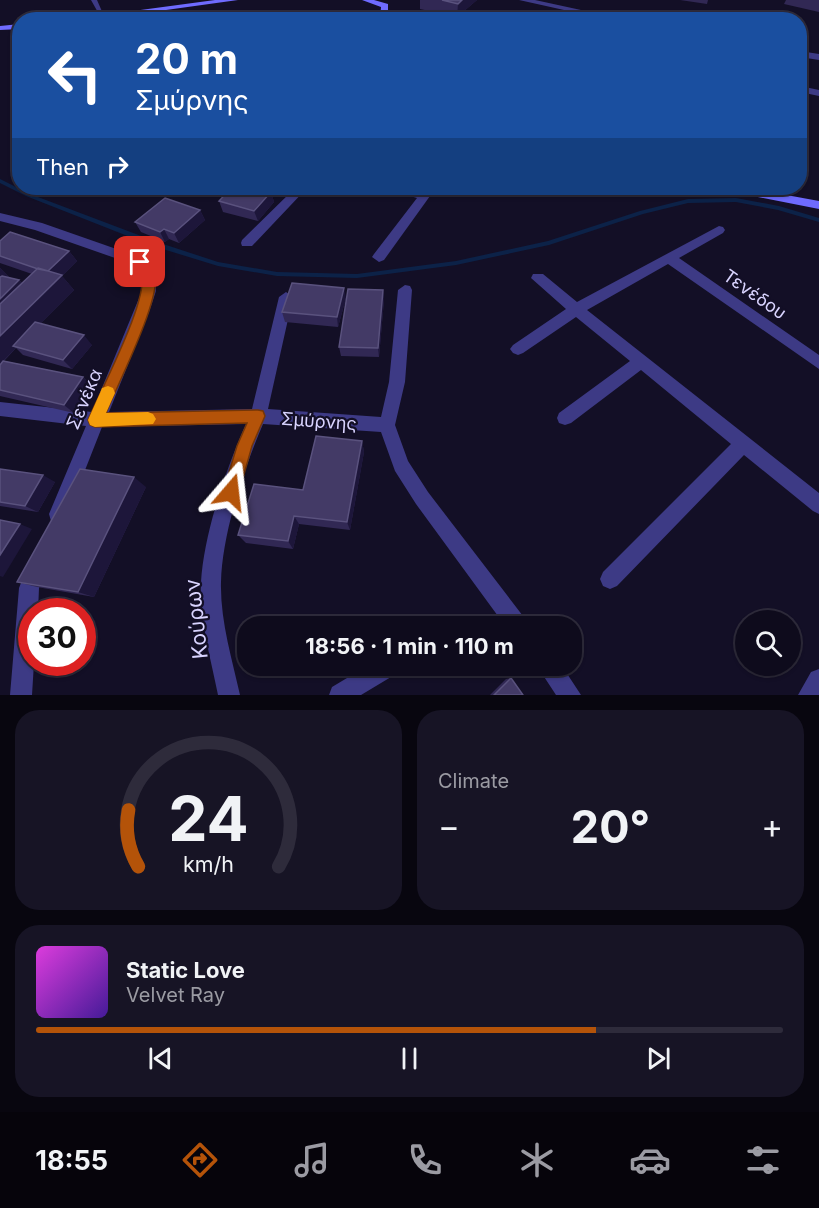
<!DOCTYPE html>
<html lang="en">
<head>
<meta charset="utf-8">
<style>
  body { margin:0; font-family:Inter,sans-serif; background:#171425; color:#f1f3f6; height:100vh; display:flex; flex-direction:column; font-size:22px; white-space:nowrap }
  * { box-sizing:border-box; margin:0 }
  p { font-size:20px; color:#9b9ba3 }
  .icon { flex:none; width:33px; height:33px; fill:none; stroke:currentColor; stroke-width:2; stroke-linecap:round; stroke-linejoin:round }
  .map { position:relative; height:695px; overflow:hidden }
  .side { display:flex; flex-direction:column; gap:15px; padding:15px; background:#08060f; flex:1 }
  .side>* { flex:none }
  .banner { position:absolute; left:12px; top:12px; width:795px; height:183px; border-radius:24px; box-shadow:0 2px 4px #0004,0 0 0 2px #2e2b3b; background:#1a4fa0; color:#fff; overflow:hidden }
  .buttons { position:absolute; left:735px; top:610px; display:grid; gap:12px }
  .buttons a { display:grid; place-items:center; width:66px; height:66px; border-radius:50%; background:#0e0b1c; box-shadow:0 2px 4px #0004,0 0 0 2px #2e2b3b; font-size:30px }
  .speed { position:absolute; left:18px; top:598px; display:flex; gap:12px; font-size:30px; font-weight:700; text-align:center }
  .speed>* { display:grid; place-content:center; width:78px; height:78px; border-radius:50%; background:#0e0b1c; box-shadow:0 2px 4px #0004,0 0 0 2px #2e2b3b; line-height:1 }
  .speed .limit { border:9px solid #d22; background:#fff; color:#111 }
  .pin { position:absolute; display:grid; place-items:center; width:51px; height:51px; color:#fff; margin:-26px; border-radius:12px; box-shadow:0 3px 9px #0006 }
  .me { position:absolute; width:66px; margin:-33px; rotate:17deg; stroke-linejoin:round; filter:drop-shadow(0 0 4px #0008) }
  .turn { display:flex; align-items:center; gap:21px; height:126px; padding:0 24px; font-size:27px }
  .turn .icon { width:78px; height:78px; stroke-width:2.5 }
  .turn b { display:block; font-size:42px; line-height:51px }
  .then { display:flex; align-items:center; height:57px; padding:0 24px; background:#0003; gap:12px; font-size:22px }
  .big { font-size:45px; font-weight:700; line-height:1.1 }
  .side .card { flex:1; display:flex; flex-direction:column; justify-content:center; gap:9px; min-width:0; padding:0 21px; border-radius:24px; background:#171425 }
  .side .dial { align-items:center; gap:0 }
  .dial svg { height:156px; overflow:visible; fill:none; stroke:#2e2b3b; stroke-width:7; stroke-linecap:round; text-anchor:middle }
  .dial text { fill:#f1f3f6; stroke:none }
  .song { display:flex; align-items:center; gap:18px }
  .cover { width:72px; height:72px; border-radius:9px; background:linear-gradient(135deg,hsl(300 70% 55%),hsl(260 70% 35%)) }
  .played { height:6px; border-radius:3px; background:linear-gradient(90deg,#b45309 75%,#2e2b3b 75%) }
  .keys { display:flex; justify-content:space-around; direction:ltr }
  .heat { display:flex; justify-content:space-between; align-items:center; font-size:33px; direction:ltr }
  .side .tiles { flex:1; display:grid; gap:15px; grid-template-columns:1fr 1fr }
  .card:last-child { grid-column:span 2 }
  .trip { position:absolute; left:237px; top:616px; width:345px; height:60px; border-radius:24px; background:#0e0b1c; box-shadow:0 2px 4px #0004,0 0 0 2px #2e2b3b; font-weight:700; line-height:60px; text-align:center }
  .menu { display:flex; height:96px; justify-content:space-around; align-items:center; background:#06040b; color:#9b9ba3 }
  .menu .icon { width:42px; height:42px }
  .menu .current { color:#b45309 }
  .menu b { font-size:27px; color:#f1f3f6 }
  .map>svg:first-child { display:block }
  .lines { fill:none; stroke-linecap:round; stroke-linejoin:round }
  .stream { fill:#0c2248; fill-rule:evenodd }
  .lane { fill:#3d3a85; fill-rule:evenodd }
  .street { fill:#3d3a85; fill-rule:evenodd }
  .secondary { fill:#6f6bff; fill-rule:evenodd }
  .wall { fill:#312854 }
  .shaded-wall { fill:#1d163a }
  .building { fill:#433a66; stroke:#5a527e; stroke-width:1.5 }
  .route { fill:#b45309; stroke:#753606; stroke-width:1.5 }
  .slow { fill:#f59e0b }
  .labels { text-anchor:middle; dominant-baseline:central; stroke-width:4.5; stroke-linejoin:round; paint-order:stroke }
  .street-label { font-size:18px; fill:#d9d4ff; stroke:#130f26 }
  .near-street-label { font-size:21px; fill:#d9d4ff; stroke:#130f26 }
</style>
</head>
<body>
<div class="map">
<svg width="819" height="695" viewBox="0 0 819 695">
  <rect width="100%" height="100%" fill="#130f26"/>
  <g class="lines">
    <path class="stream" d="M 0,179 L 30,194 L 157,242 L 218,262 L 277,272 L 357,274 L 456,261 L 548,241 L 640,211 L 688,199 L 736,198 L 779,206 L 819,218 L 819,222 L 778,210 L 736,202 L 688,203 L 643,214 L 549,245 L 456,265 L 357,278 L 277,276 L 218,266 L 153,246 L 26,196 L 0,183 Z"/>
    <path class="lane" d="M 91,0 L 97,0 L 104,16 L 100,16 Z"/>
    <path class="street" d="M 519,0 L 535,0 L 627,20 L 609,20 Z
      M 800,51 L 819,54 L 819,60 L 800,57 Z
      M 800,86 L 819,90 L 819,96 L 800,92 Z
      M 295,188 L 307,188 L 252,246 L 242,246 L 241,243 L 242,240 Z
      M 392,188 L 408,188 L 428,193 L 430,196 L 384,260 L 379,262 L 372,257 L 374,254 L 417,198 L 393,191 Z
      M 0,213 L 42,223 L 145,259 L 156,274 L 156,291 L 149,312 L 109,412 L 252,409 L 279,297 L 286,292 L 293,297 L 268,409 L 381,417 L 389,382 L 398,290 L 405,285 L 410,286 L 412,290 L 405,382 L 395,425 L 408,461 L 428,492 L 526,620 L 529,627 L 506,627 L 416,504 L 395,471 L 381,432 L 263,424 C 244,468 222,534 221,582 C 220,620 232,659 240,695 L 218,695 C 211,659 199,619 201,582 C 204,533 226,469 246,424 L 102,427 L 65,521 L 58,523 L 51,521 L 49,514 L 86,426 L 0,416 L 0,402 L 92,412 L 142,291 L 142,275 L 135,265 L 35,230 L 0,221 Z
      M 719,226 L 723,227 L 725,230 L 723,233 L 679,258 L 819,355 L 819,369 L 668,264 L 587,310 L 819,493 L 819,514 L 813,511 L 744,455 L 617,586 L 610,589 L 603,586 L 600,579 L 603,572 L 731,444 L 641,370 L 571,423 L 565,425 L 559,423 L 557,418 L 559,413 L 630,361 L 576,317 L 523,353 L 518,355 L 513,353 L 510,349 L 513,345 L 566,309 L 531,278 L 533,274 L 543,274 L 577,302 Z
      M 37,557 L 44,560 L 47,567 L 39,588 L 38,612 L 32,612 L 32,663 L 34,663 L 32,695 L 10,695 L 19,588 L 30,560 Z
      M 367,666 L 399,666 L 396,674 L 361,695 L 329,695 L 332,687 Z
      M 537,666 L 562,666 L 581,695 L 556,695 Z
      M 819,669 L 819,695 L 798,695 L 811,672 Z"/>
    <path class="secondary" d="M 215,0 L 238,0 L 94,20 L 66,20 Z
      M 362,0 L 374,0 L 388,4 L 388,20 L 380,20 L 381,7 Z
      M 20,24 L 20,29 L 0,30 L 0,26 Z
      M 728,188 L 749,188 L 819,201 L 819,209 L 733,192 Z"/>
  </g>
  <path class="wall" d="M 420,0 L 477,0 L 457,17 L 420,9 Z
    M 680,0 L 708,0 L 707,4 Z
    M 786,0 L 819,0 L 819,12 L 784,4 Z
    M 239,188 L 286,188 L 282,194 L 261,189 L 271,192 L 274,202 L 258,221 L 223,212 L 219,201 L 235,192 Z
    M 200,210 L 205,220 L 179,243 L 169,239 L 165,242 L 141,232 L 135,222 Z
    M 0,241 L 69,251 L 77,261 L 62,276 L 74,290 L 41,323 L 92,345 L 72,369 L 23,355 L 16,348 L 4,361 L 83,377 L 92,386 L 74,413 L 0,396 L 0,268 L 9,277 L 8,277 L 19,280 L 22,283 L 32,274 L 0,263 Z
    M 383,290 L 384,300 L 379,357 L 341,356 L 339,347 Z
    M 346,298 L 338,327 L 285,322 L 282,312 Z
    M 362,441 L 364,452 L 350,530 L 299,524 L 293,549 L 246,543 L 238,535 L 303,490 Z
    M 0,469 L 55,482 L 38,512 L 0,506 Z
    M 146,487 L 94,597 L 37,587 L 17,582 Z
    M 511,678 L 523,695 L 490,695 L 506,679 Z"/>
  <path class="shaded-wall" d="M 462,0 L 477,0 L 457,17 L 458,4 Z
    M 281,188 L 286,188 L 282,194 Z
    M 271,192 L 274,202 L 258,221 L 254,211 Z
    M 200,210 L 205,220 L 179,243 L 174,233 Z
    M 164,229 L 169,239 L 165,242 L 160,232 Z
    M 69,251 L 77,261 L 62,276 L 74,290 L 17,347 L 13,346 L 16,348 L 0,364 L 0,336 L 47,272 Z
    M 0,268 L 9,277 L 0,285 Z
    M 19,280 L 29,290 L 0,317 L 0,299 Z
    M 344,288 L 346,298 L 338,327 L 337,317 Z
    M 383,290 L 384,300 L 379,357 L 378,348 Z
    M 84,335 L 92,345 L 72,369 L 63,360 Z
    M 83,377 L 92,386 L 74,413 L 64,405 Z
    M 362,441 L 364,452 L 350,530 L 347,522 Z
    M 43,475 L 55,482 L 38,512 L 25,506 Z
    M 134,477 L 146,487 L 94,597 L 78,592 Z
    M 294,516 L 299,524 L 293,549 L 288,541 Z
    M 20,524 L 32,529 L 3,577 L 0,576 L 0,555 Z"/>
  <path class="building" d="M 442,0 L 462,0 L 458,4 Z
    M 239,188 L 254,188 L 271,192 L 254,211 L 219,201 L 229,190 L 235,192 Z
    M 165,198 L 200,210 L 174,233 L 164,229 L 160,232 L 135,222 Z
    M 10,232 L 69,251 L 48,271 L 38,269 L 0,256 L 0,241 Z
    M 38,268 L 62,275 L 0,336 L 0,304 Z
    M 2,276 L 19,280 L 0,299 L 0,277 Z
    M 292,283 L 344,288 L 337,317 L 282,312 Z
    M 348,289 L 383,290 L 378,348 L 339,347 Z
    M 35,322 L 84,335 L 63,360 L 13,346 Z
    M 3,361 L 83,377 L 64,405 L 0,390 L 0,365 Z
    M 316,436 L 362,441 L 347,522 L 294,516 L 288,541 L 238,535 L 254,484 L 303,490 Z
    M 0,469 L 43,475 L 25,506 L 0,502 Z
    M 80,469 L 134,477 L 78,592 L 17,582 Z
    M 0,520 L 20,524 L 0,555 Z
    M 511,678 L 523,695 L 494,695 Z"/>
  <path class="route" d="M 140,258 C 145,260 153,268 155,275 C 161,299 117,386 106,413 L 258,410 L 263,411 L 265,416 L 252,446 L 239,492 L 237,497 L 231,500 L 225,497 L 223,492 L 237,446 L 247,423 L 95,427 L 90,425 L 88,420 C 101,390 145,306 142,278 C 142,272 137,268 134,262 Z"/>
  <path class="slow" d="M 108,386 L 113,388 L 115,393 L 106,413 L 148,412 L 153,414 L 156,419 L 153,424 L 95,427 L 90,425 L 88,420 L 100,393 L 102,388 Z"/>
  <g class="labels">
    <g class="street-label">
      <text transform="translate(755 294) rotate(35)">Τενέδου</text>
      <text transform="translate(84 399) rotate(-67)">Σενέκα</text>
      <text transform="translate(319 421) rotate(4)">Σμύρνης</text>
    </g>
    <g class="near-street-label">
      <text transform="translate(196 619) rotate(-96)">Κούρων</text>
    </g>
  </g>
</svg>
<div class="buttons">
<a><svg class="icon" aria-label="search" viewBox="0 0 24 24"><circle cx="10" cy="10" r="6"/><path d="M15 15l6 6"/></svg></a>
</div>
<div class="speed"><div class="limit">30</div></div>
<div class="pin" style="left:140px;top:262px;background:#d93025"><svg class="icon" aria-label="arrive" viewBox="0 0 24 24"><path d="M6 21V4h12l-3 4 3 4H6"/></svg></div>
<svg class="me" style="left:231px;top:492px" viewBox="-20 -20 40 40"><path d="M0-17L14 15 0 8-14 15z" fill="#b45309" stroke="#fff" stroke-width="4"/></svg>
<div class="trip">18:56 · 1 min · 110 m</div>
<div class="banner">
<div class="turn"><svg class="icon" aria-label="left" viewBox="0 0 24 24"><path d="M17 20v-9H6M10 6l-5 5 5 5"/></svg><div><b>20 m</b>Σμύρνης</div></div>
<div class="then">Then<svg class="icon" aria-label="right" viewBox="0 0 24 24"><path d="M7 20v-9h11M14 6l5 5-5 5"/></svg></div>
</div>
</div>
<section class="side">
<div class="tiles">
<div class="card dial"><svg viewBox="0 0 100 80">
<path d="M14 69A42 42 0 1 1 86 69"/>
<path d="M14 69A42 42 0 0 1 9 40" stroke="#b45309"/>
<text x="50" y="56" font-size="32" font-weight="700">24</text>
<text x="50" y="72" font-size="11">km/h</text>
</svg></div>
<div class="card"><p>Climate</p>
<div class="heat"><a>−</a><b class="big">20°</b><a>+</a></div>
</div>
<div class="card">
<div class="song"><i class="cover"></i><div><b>Static Love</b><p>Velvet Ray</p></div></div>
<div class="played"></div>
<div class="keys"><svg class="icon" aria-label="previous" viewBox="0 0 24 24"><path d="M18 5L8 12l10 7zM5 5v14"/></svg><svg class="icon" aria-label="pause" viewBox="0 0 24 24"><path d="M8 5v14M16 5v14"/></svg><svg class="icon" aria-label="next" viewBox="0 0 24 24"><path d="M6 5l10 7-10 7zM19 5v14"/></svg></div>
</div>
</div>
</section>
<nav class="menu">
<b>18:55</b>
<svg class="icon current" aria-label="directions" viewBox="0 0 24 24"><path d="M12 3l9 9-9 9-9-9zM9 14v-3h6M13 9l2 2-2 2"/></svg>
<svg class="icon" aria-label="music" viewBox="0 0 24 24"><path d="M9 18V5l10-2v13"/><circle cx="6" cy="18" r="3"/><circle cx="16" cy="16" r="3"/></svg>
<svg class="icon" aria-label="phone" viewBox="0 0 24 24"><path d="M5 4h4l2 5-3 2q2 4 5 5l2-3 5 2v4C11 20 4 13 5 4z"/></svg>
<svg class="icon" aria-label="climate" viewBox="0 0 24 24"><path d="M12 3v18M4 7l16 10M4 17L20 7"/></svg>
<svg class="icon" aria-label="car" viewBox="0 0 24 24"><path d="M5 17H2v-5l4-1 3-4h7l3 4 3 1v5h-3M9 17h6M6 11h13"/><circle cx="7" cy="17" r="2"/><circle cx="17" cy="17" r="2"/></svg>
<svg class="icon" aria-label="filters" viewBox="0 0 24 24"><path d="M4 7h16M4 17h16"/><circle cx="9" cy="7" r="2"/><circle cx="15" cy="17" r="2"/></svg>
</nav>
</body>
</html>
